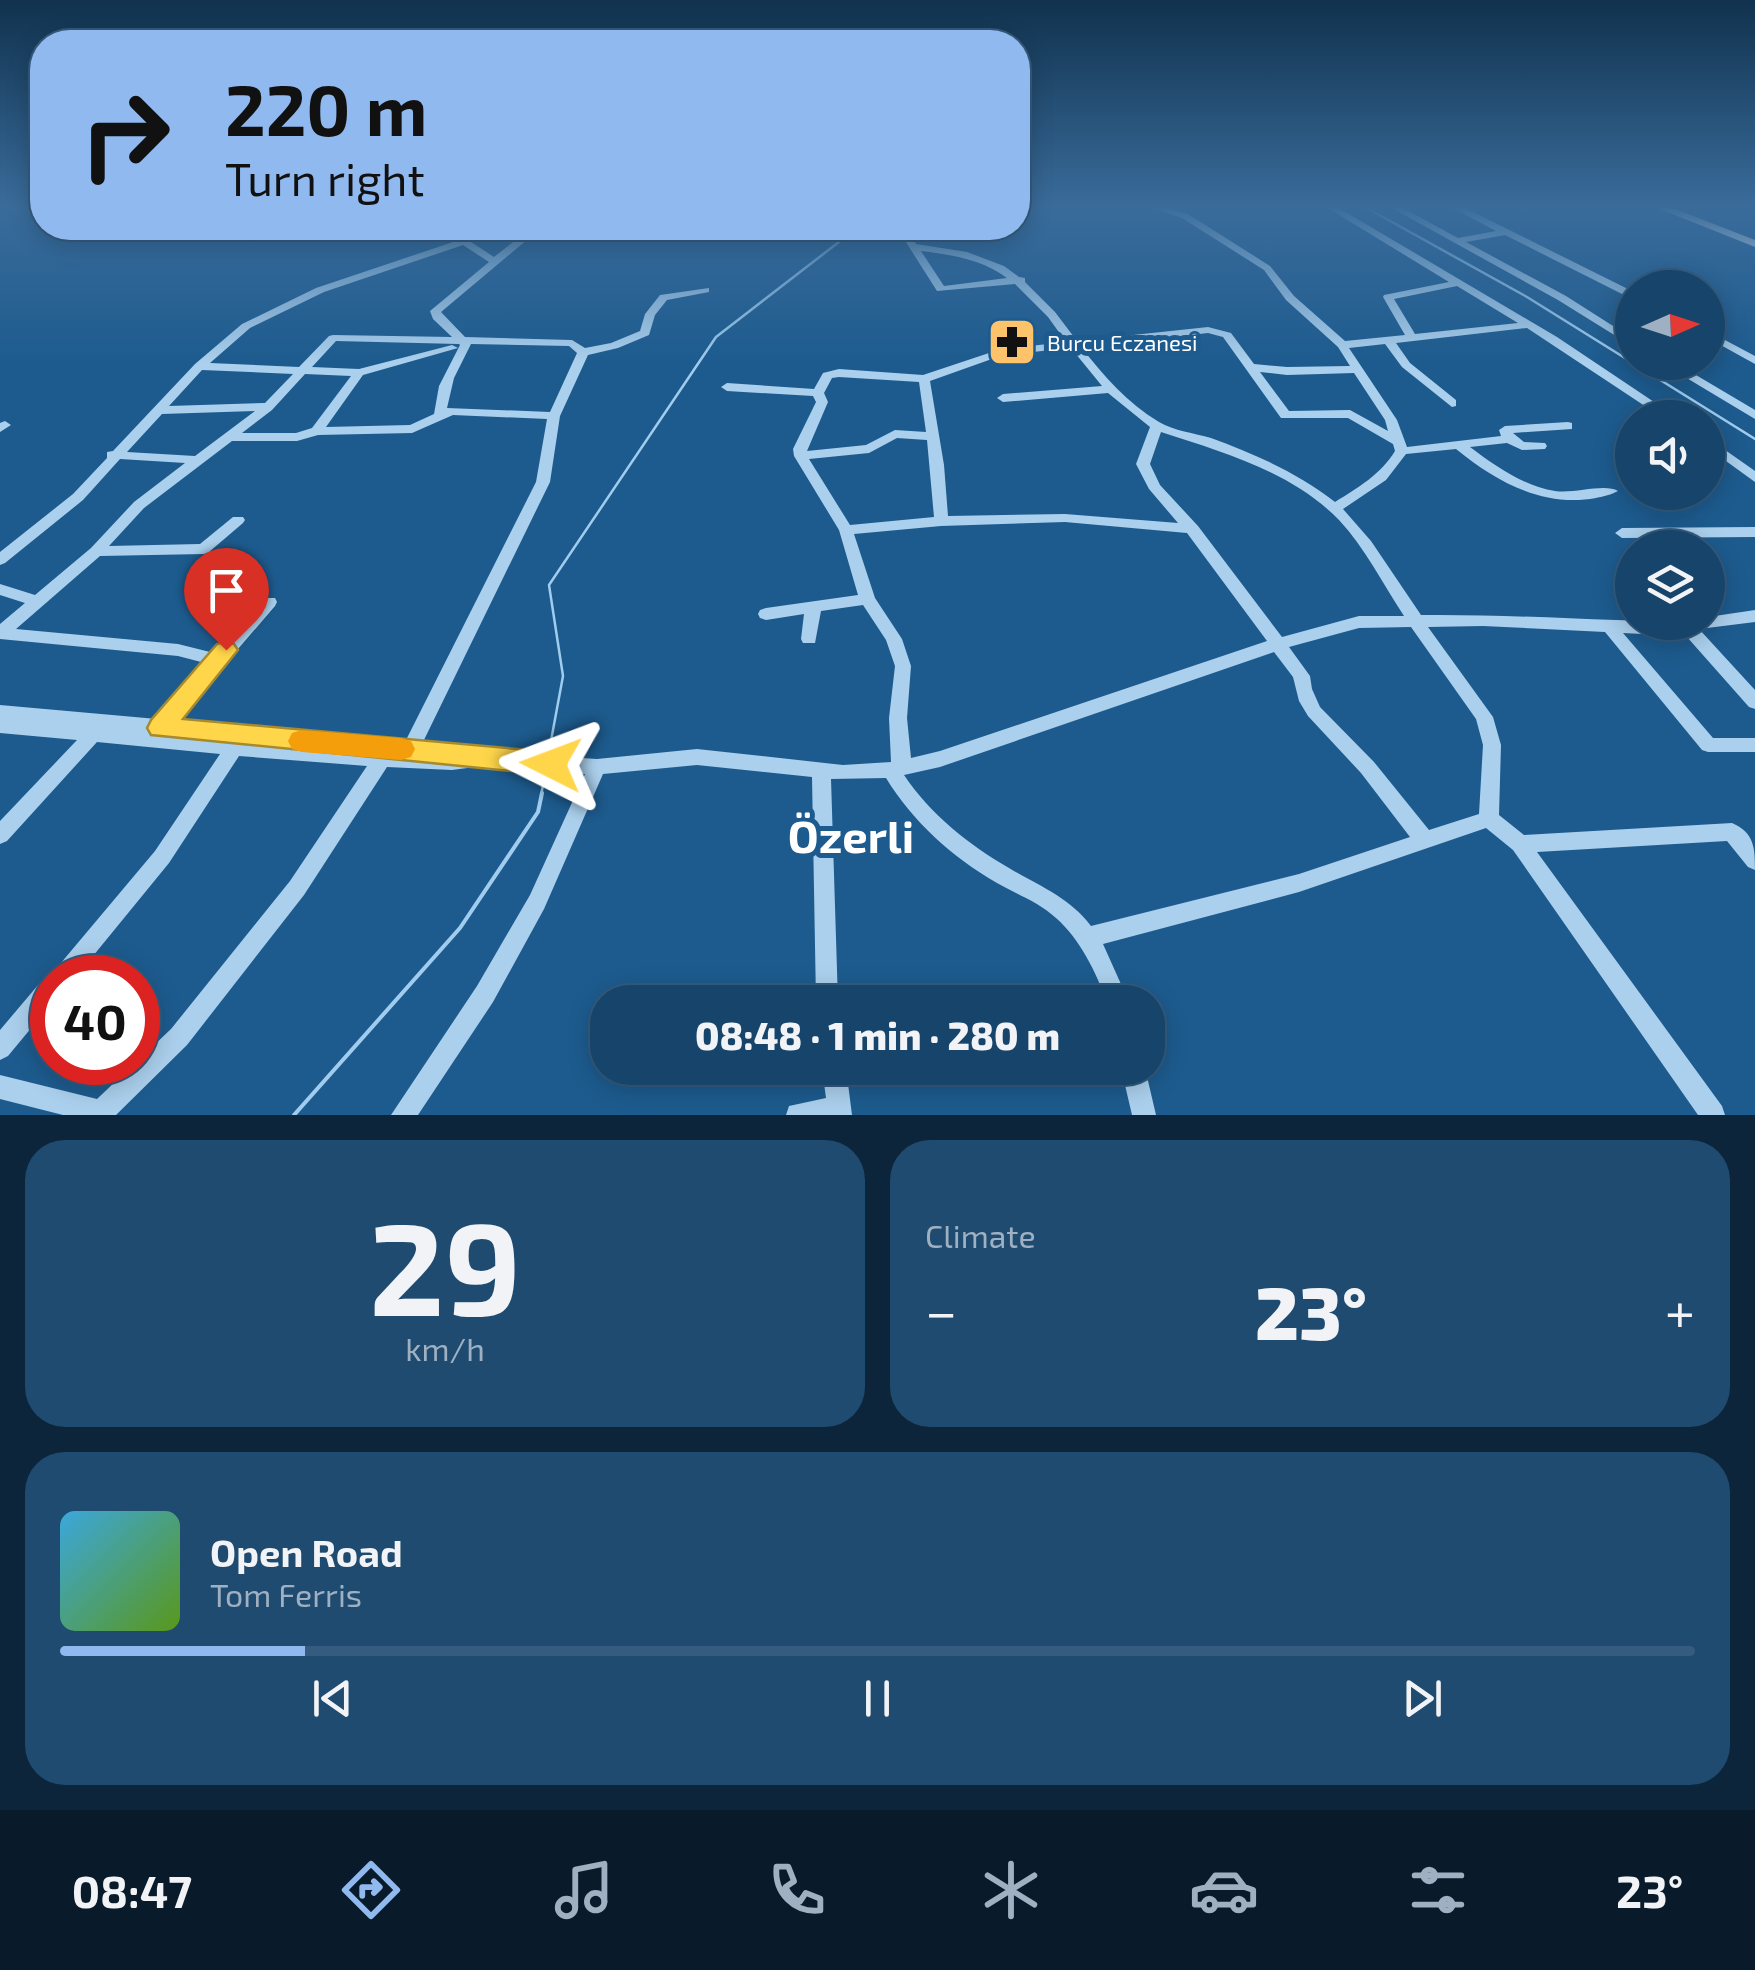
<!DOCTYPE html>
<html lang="en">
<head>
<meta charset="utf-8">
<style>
  body { margin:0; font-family:"Exo 2",sans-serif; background:#1f4b70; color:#f1f3f6; height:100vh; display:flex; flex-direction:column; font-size:38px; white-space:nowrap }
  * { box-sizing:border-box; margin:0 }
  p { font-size:32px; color:#9eb0c1 }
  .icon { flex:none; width:55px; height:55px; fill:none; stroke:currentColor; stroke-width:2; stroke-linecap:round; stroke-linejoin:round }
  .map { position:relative; height:1115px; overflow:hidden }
  .details { display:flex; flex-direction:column; gap:25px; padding:25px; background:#0c253a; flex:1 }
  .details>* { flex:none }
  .guide { position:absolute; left:30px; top:30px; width:1000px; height:210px; border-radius:40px; box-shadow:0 5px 25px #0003,0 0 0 2px #355c7e; background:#90b9f0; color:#111; overflow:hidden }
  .needle { width:65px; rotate:87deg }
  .buttons { position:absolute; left:1615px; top:270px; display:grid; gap:20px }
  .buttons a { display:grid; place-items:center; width:110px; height:110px; border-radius:50%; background:#16446a; box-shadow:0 5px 25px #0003,0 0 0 2px #355c7e; font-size:50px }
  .speed { position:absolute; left:30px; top:955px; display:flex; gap:20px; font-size:50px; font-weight:700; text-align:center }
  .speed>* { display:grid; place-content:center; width:130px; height:130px; border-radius:50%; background:#16446a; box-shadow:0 5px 25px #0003,0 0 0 2px #355c7e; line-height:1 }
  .speed .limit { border:15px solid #d22; background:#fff; color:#111 }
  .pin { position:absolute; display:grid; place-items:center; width:85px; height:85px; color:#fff; margin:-102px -42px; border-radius:50% 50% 50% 0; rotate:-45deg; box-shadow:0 0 10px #0007 }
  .pin .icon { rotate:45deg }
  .me { position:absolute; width:110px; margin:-55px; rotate:273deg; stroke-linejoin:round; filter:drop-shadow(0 0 8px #0008) }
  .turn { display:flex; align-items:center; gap:35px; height:210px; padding:0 30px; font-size:45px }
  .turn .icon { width:130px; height:130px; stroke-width:2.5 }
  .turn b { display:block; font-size:70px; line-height:85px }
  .big { font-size:75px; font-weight:800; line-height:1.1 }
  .details .card { flex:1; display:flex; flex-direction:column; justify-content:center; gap:15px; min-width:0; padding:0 35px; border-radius:40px; background:#1f4b70 }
  .details .dial { align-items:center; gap:0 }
  .dial b { font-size:130px; line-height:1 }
  .song { display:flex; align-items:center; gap:30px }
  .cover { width:120px; height:120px; border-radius:15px; background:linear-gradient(135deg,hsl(200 70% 55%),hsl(90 70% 35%)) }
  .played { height:10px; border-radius:5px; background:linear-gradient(90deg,#90b9f0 15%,#355c7e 15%) }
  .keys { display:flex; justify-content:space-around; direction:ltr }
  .heat { display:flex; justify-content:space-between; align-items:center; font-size:55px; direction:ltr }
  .details .tiles { flex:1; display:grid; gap:25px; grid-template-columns:1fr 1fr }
  .card:last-child { grid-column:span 2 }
  .trip { position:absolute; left:590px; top:985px; width:575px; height:100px; border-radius:40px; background:#16446a; box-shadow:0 5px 25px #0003,0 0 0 2px #355c7e; font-weight:800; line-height:100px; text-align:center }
  .tabs { display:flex; height:160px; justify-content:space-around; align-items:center; background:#091b2a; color:#9eb0c1 }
  .tabs .icon { width:70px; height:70px }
  .tabs .on { color:#90b9f0 }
  .tabs b { font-size:45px; color:#f1f3f6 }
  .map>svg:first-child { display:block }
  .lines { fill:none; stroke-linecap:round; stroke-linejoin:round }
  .stream-far1 { stroke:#9fccef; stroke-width:2.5 }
  .stream { stroke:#9fccef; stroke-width:4 }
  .minor { fill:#abd0ed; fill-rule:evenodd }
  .major { fill:#f2f8ff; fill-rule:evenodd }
  .route { fill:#ffd54a; stroke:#a68a30; stroke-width:2.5 }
  .slow { fill:#f59e0b }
  .labels { text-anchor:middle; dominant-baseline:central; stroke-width:10; stroke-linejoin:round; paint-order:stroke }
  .far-poi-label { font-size:22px; fill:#fff; stroke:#1d5b8e; text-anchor:start }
  .near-district-label { font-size:45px; font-weight:bold; fill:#fff; stroke:#1d5b8e }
</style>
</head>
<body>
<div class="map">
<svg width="1755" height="1115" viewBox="0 0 1755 1115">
  <rect width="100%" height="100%" fill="#1d5b8e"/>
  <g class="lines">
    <path class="stream-far1" d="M 1365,207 L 1527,297 L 1755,439
      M 548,757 L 563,676 L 549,585 L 716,337 L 857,228
      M 541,795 L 546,770"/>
    <path class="stream" d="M 294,1115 L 460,928 L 538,812 L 542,793"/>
    <path class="minor" d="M 1148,207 L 1163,207 L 1188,214 L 1270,266 L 1294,296 L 1345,341 L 1405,335 L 1383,297 L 1384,295 L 1449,282 L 1326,207 L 1337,207 L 1557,337 L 1678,418 L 1663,418 L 1527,328 L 1396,343 L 1410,363 L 1456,400 L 1456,406 L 1452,407 L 1402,367 L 1385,344 L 1349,348 L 1397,420 L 1407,447 L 1501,436 L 1499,430 L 1505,426 L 1568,422 L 1572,423 L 1572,429 L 1513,433 L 1524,442 L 1545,443 L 1547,446 L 1545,449 L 1522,450 L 1507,443 L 1470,447 C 1495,466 1524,486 1555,491 C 1574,494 1605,483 1618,491 C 1611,495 1604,496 1596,498 C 1543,508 1495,481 1456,449 L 1406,454 L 1386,480 L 1343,509 L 1371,541 L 1421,615 C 1517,614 1612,622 1708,622 L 1708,617 L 1755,610 L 1755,622 L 1699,629 L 1755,690 L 1755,709 L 1749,707 L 1687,637 L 1686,631 L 1662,635 L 1623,633 L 1713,738 L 1755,738 L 1755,752 L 1708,752 L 1702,750 L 1605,632 L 1483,626 L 1428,627 L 1493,717 L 1501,745 L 1499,815 L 1524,835 L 1732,823 C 1755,833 1755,849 1755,870 L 1748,867 L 1727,841 L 1537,852 L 1722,1106 L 1725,1115 L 1698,1115 L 1513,850 L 1486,828 L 1299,892 L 1103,944 L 1129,1002 L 1107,1002 C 1096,972 1080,939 1056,918 C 1039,902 1016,894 997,883 C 952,857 913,822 886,778 L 831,779 L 838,1002 L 816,1002 L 812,777 L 697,765 L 603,774 L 544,909 L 493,1002 L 418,1115 L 391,1115 L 477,986 L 530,895 L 585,774 L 475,767 L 452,770 L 387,767 L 304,895 L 187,1045 L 116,1115 L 63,1115 L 0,1099 L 0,1075 L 97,1099 L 171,1029 L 290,881 L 367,766 L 239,756 L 169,863 L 75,978 L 52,978 L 52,1003 L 8,1056 L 0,1060 L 0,1030 L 44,978 L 50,976 L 155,851 L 220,754 L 97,742 L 7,841 L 0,844 L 0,821 L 77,740 L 0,733 L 0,719 L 155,733 L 0,719 L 0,705 L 157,719 L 205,663 L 178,656 L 0,639 L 0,624 L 25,603 L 0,595 L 0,584 L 35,595 L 91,548 L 134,502 L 185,463 L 120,459 L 83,500 L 5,563 L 0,565 L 0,552 L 73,494 L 107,458 L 107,452 L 113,451 L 195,364 L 242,324 L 316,288 L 456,241 L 438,228 C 451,228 458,238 470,239 L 471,242 L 494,257 L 531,228 L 541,228 L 441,312 L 465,337 L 572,340 L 585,348 L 611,343 L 640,331 L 645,314 L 660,295 L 709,288 L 709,292 L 667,300 L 655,315 L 649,335 L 618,348 L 588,355 L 560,416 L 550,482 L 422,744 L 426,750 L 424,753 L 452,754 L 475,751 L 597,759 L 697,749 L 843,765 L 891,762 L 889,718 L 895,666 L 886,640 L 863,605 L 821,611 L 815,643 L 803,643 L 801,639 L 804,614 L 766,620 L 760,618 L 758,614 L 760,610 L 766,608 L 858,595 L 839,530 L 794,456 L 793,449 L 816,402 L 813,396 L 727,391 L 721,387 L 727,383 L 814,389 L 823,373 L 839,369 L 923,375 L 1001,349 L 1066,342 L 1048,317 L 1015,284 L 937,291 L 897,228 L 905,228 L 916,244 L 967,252 L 1004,266 L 1019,277 L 1025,278 L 1025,282 L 1055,312 L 1077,341 L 1208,327 L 1231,333 L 1254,364 L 1287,367 L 1350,366 L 1338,347 L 1286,300 L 1264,270 L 1182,218 ZM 463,245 L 489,262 L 430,311 L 433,319 L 452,337 L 333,335 L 329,336 L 299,367 L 210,363 L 250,328 L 324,292 ZM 921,251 C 952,255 982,259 1007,278 L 944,286 ZM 1457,286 L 1518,323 L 1415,334 L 1394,299 ZM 1208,333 L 1223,337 L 1281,418 L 1348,418 L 1393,444 L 1395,451 C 1381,474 1358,488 1335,502 C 1298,473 1255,454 1211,438 C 1194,433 1174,431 1159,422 C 1127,403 1104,376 1081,347 ZM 336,341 L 459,344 L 460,345 L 439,386 L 434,414 L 410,425 L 326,427 L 363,375 L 458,348 L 452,345 L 359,369 L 312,367 ZM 471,344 L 569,346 L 577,353 L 550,412 L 447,408 L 454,378 ZM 1071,348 L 1102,386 L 1003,394 L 997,398 L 1003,402 L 1108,393 L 1150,427 L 1136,464 L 1149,489 L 1178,523 L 1065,514 L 948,516 L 944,465 L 930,381 L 1003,355 ZM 202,370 L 293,374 L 265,403 L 169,406 ZM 1260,372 L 1287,375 L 1354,373 L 1385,420 L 1388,431 L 1350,410 L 1289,411 ZM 305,374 L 351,376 L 312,428 L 296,433 L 242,433 L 272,410 ZM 839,377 L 919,382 L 926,432 L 895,430 L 866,445 L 807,451 L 828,402 L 824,393 L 832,378 ZM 255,411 L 195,456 L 127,452 L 162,414 ZM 453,415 L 547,419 L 536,482 L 405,742 L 176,721 L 275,606 L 277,602 L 275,598 L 263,598 L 214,653 L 178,644 L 16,629 L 100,556 L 204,554 L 209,552 L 243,523 L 245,520 L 243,517 L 233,517 L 200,544 L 109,546 L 144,508 L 232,441 L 297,441 L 318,435 L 412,433 ZM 1161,432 C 1223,452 1292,472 1339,520 C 1365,548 1383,584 1404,616 L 1359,616 L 1282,637 L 1198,526 L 1160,485 L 1150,464 ZM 897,438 L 927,440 L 934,517 L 850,525 L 809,459 L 869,453 ZM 1065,522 L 1187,533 L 1267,641 L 940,751 L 911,758 L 907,718 L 911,666 L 902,639 L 875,598 L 854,534 L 941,526 ZM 1411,627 L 1476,719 L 1483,745 L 1479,814 L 1429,830 L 1374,762 L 1320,707 L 1312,689 L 1310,676 L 1289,647 L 1359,628 ZM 1274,652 L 1293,677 L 1299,701 L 1308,716 L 1361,773 L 1410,837 L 1299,874 L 1091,926 C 1069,897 1039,886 1009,868 C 969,845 930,814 904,775 L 940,767 ZM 163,734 L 334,750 L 328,749 Z
      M 1390,207 L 1401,207 L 1458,238 L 1496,231 L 1451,207 L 1463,207 L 1632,291 L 1632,298 L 1628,297 L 1505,235 L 1466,242 L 1566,296 L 1632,338 L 1632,346 L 1558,300 Z
      M 1708,331 L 1755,356 L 1755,364 L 1708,338 Z
      M 1660,362 L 1674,362 L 1755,410 L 1755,419 Z
      M 5,421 L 11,425 L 0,432 L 0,423 Z
      M 1708,438 L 1755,471 L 1755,482 L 1708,448 Z
      M 1755,527 L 1755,537 L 1622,538 L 1615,533 L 1622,528 Z
      M 822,1068 L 846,1068 L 852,1115 L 786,1115 L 789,1106 L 826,1098 Z
      M 1121,1068 L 1145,1068 L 1156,1115 L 1132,1115 Z"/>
    <path class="major" d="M 1655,207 L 1670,207 L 1755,240 L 1755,247 Z"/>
  </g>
  <linearGradient id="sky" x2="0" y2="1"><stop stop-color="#10324e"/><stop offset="0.57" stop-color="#3a6c9b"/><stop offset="1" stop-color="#3a6c9b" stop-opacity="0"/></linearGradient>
  <rect width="1755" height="363" fill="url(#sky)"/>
  <path class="route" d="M 226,641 L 234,644 L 238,650 L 183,719 L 551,752 L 561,756 L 565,764 L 561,772 L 551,775 L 151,735 L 147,728 L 151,720 L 217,644 Z"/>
  <path class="slow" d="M 302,730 L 401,738 L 411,741 L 415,749 L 411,757 L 401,760 L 302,752 L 292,749 L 288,741 L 292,733 Z"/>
  <defs>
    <g id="pharmacy-square" transform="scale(2.5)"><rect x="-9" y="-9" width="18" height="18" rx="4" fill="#fdc36a" stroke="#1d5b8e"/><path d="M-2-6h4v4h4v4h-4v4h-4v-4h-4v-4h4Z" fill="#111"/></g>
  </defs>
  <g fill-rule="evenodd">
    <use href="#pharmacy-square" x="1012" y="342"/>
  </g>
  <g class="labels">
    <g class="far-poi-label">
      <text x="1047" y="342">Burcu Eczanesi</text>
    </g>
    <g class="near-district-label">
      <text x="851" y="835">Özerli</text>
    </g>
  </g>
</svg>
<div class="buttons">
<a><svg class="needle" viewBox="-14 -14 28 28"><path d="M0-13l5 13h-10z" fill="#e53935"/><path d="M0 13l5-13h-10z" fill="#9eb0c1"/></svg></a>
<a><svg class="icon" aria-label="sound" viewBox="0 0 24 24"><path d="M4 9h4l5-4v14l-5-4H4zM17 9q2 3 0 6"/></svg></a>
<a><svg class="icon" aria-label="layers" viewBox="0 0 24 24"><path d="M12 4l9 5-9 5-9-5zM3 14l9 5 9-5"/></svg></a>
</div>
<div class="speed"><div class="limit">40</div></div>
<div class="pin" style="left:226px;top:650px;background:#d93025"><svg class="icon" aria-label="arrive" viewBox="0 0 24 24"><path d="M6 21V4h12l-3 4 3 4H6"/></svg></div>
<svg class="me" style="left:551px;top:764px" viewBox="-20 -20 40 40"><path d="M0-17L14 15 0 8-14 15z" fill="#ffd54a" stroke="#fff" stroke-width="4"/></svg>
<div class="trip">08:48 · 1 min · 280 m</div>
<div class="guide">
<div class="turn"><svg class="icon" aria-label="right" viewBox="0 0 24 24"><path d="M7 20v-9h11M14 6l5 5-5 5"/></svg><div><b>220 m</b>Turn right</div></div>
</div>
</div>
<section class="details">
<div class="tiles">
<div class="card dial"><b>29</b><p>km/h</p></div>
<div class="card"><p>Climate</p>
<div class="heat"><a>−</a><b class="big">23°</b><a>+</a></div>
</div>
<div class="card">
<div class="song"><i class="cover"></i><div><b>Open Road</b><p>Tom Ferris</p></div></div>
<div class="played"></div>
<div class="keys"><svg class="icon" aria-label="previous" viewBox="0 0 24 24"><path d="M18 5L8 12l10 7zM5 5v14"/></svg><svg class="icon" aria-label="pause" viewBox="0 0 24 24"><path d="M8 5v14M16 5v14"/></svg><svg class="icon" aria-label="next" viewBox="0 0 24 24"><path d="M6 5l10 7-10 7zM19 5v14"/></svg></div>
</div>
</div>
</section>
<nav class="tabs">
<b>08:47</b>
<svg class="icon on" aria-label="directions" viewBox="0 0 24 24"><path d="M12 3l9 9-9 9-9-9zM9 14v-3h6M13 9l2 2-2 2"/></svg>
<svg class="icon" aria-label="music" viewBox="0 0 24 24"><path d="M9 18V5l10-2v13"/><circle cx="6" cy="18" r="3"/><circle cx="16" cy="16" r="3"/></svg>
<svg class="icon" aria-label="phone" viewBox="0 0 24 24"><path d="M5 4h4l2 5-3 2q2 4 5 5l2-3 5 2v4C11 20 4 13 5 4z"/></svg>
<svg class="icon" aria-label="climate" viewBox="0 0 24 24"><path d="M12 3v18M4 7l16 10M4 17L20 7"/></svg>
<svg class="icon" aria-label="car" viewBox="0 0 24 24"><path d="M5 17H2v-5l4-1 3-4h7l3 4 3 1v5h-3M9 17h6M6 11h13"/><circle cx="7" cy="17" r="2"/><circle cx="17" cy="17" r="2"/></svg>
<svg class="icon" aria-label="filters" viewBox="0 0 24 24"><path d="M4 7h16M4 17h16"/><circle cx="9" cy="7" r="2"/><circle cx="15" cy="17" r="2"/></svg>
<b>23°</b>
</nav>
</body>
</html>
